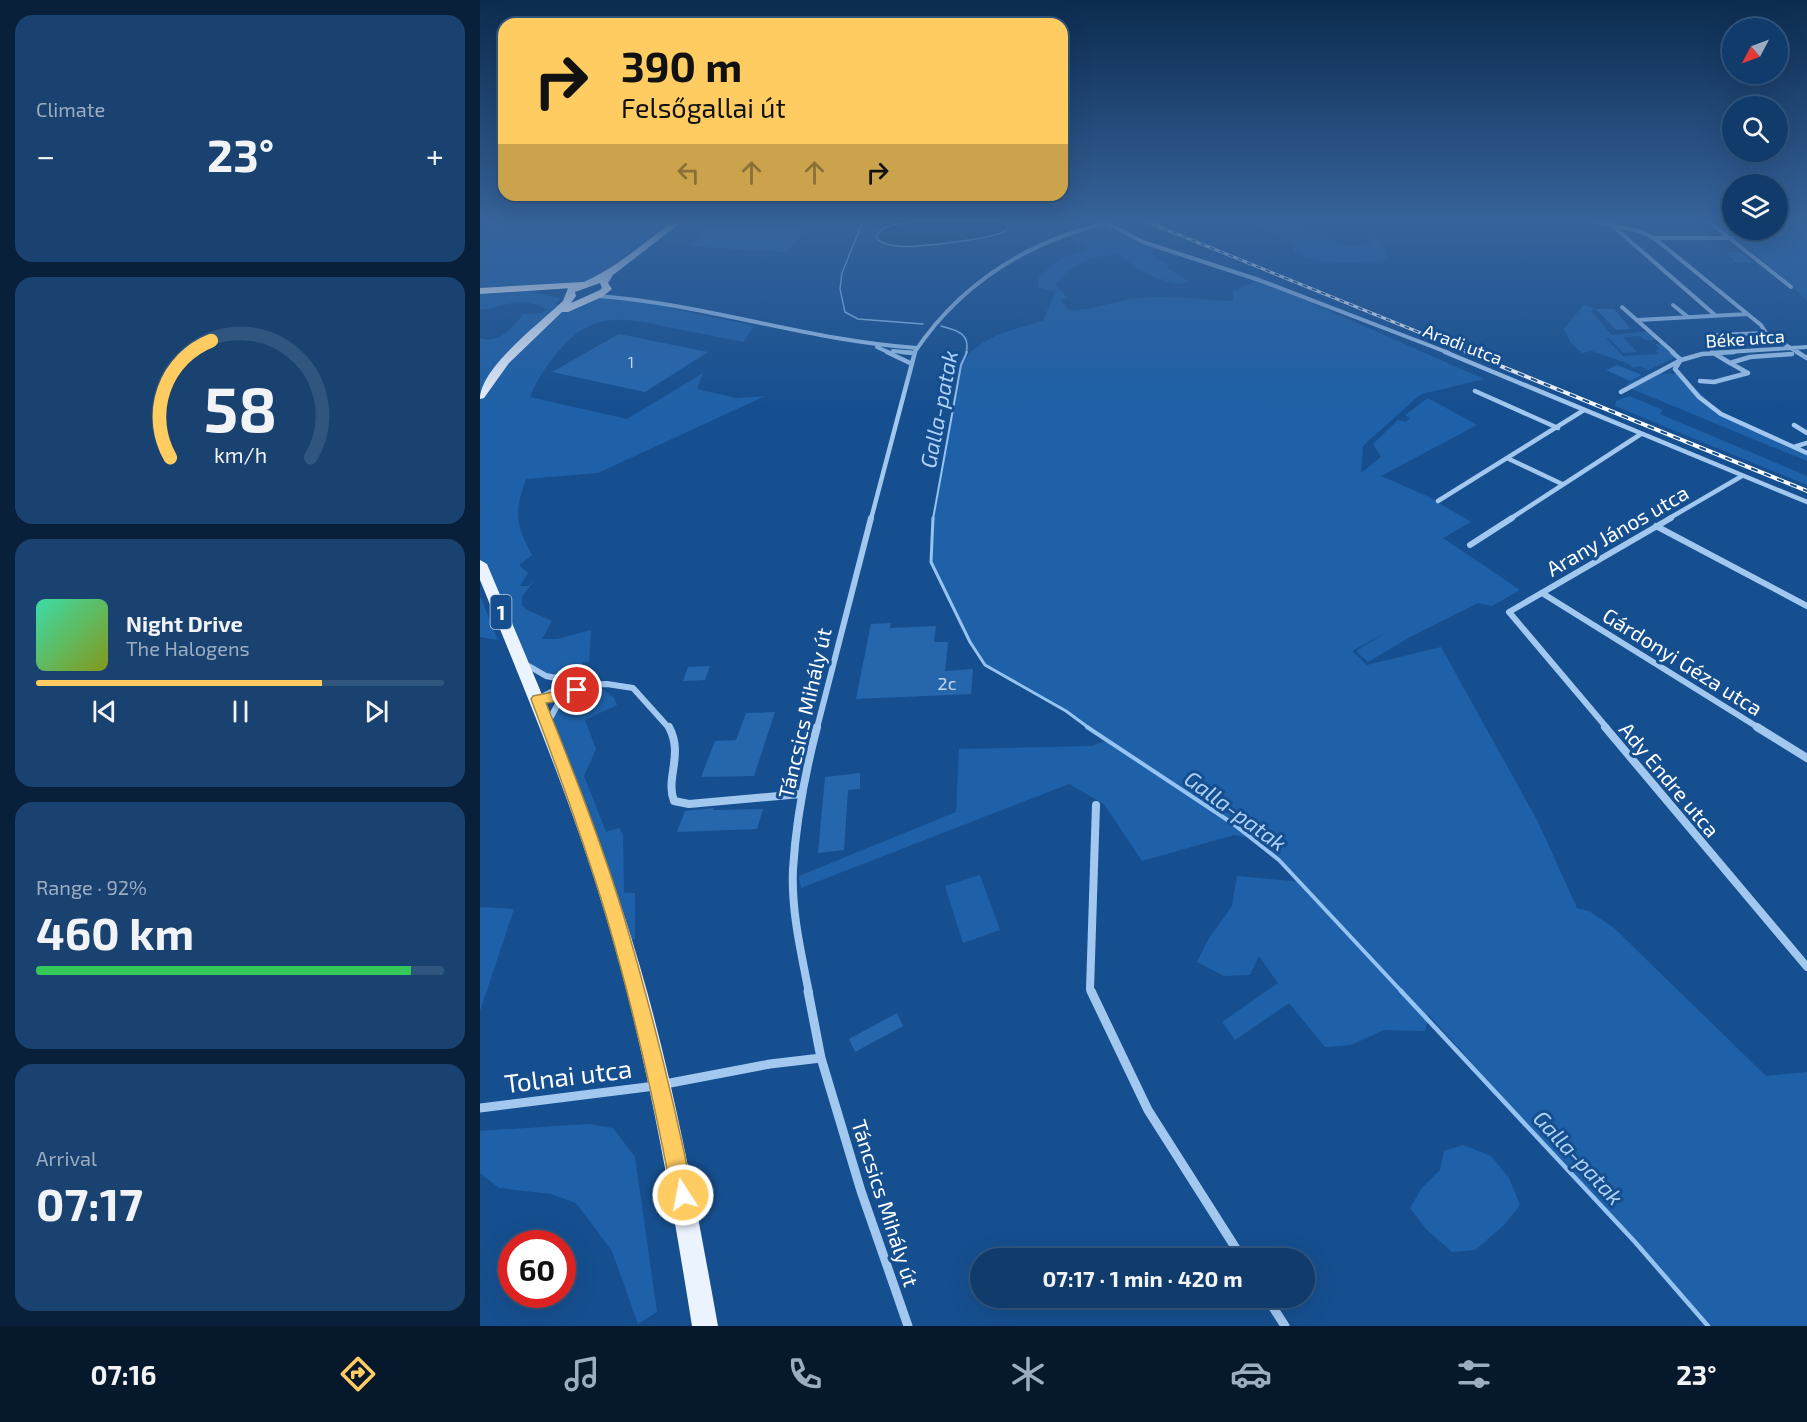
<!DOCTYPE html>
<html lang="en">
<head>
<meta charset="utf-8">
<style>
  body { margin:0; font-family:"Exo 2",sans-serif; background:#194271; color:#f1f3f6; height:100vh; display:flex; flex-direction:column; font-size:22px; white-space:nowrap }
  * { box-sizing:border-box; margin:0 }
  p { font-size:20px; color:#9cadc1 }
  .icon { flex:none; width:33px; height:33px; fill:none; stroke:currentColor; stroke-width:2; stroke-linecap:round; stroke-linejoin:round }
  .map { position:relative; flex:1; overflow:hidden }
  .side { display:flex; flex-direction:column; gap:15px; padding:15px; background:#09203b; width:480px }
  .side>* { flex:none }
  .banner { position:absolute; left:18px; top:18px; width:570px; height:183px; border-radius:18px; box-shadow:0 6px 24px #0002,0 0 0 2px #30557e; background:#ffcc61; color:#111; overflow:hidden }
  .needle { width:39px; rotate:229deg }
  .controls { position:absolute; left:1242px; top:18px; display:grid; gap:12px }
  .controls a { display:grid; place-items:center; width:66px; height:66px; border-radius:50%; background:#103b6b; box-shadow:0 6px 24px #0002,0 0 0 2px #30557e; font-size:30px }
  .speed { position:absolute; left:18px; top:1230px; display:flex; gap:12px; font-size:30px; font-weight:700; text-align:center }
  .speed>* { display:grid; place-content:center; width:78px; height:78px; border-radius:50%; background:#103b6b; box-shadow:0 6px 24px #0002,0 0 0 2px #30557e; line-height:1 }
  .speed .limit { border:9px solid #d22; background:#fff; color:#111 }
  .pin { position:absolute; display:grid; place-items:center; width:51px; height:51px; color:#fff; margin:-26px; border:3px solid #fff; border-radius:50%; box-shadow:0 2px 6px #0007 }
  .me { position:absolute; width:66px; margin:-33px; rotate:349deg; stroke-linejoin:round; filter:drop-shadow(0 0 4px #0008) }
  .turn { display:flex; align-items:center; gap:21px; height:126px; padding:0 24px; font-size:27px }
  .turn .icon { width:78px; height:78px; stroke-width:2.5 }
  .turn b { display:block; font-size:42px; line-height:51px }
  .lanes { display:flex; align-items:center; height:57px; padding:0 24px; background:#0003; justify-content:center; gap:30px; direction:ltr }
  .lanes .off { opacity:.35 }
  .big { font-size:45px; font-weight:700; line-height:1.1 }
  .side .card { flex:1; display:flex; flex-direction:column; justify-content:center; gap:9px; min-width:0; padding:0 21px; border-radius:18px; background:#194271 }
  .side .dial { align-items:center; gap:0 }
  .dial svg { height:156px; overflow:visible; fill:none; stroke:#30557e; stroke-width:7; stroke-linecap:round; text-anchor:middle }
  .dial text { fill:#f1f3f6; stroke:none }
  .song { display:flex; align-items:center; gap:18px }
  .cover { width:72px; height:72px; border-radius:9px; background:linear-gradient(135deg,hsl(160 70% 55%),hsl(70 70% 35%)) }
  .played { height:6px; border-radius:3px; background:linear-gradient(90deg,#ffcc61 70%,#30557e 70%) }
  .keys { display:flex; justify-content:space-around; direction:ltr }
  .heat { display:flex; justify-content:space-between; align-items:center; font-size:33px; direction:ltr }
  .charge { height:9px; border-radius:4px; background:linear-gradient(90deg,#34c759 92%,#30557e 0) }
  .trip { position:absolute; left:490px; top:1248px; width:345px; height:60px; border-radius:30px; background:#103b6b; box-shadow:0 6px 24px #0002,0 0 0 2px #30557e; font-weight:700; line-height:60px; text-align:center }
  .tab-bar { display:flex; height:96px; justify-content:space-around; align-items:center; background:#06182b; color:#9cadc1 }
  .tab-bar .icon { width:42px; height:42px }
  .tab-bar .active { color:#ffcc61 }
  .tab-bar b { font-size:27px; color:#f1f3f6 }
  main { display:flex; flex:1; min-height:0 }
  .map>svg:first-child { display:block }
  .green { fill:#1f61a8 }
  .water { fill:#0e396c; stroke:#95c3f2; stroke-width:1.5 }
  .lines { fill:none; stroke-linecap:round; stroke-linejoin:round }
  .stream-far4 { stroke:#95c3f2; stroke-width:1.5 }
  .stream-far3 { stroke:#95c3f2; stroke-width:2 }
  .stream-far2 { stroke:#95c3f2; stroke-width:3 }
  .stream-far1 { stroke:#95c3f2; stroke-width:4 }
  .stream { stroke:#95c3f2; stroke-width:4.5 }
  .building { fill:#2566ad }
  .street-far4 { stroke:#a2c8f0; stroke-width:4 }
  .street-far3 { stroke:#a2c8f0; stroke-width:4.5 }
  .street-far2 { stroke:#a2c8f0; stroke-width:6 }
  .street-far1 { stroke:#a2c8f0; stroke-width:8 }
  .street { stroke:#a2c8f0; stroke-width:9 }
  .primary { fill:#ebf3ff; fill-rule:evenodd }
  .highway { fill:#fff; fill-rule:evenodd }
  .rail-far1-casing { stroke:#fff; stroke-width:3 }
  .rail-casing { stroke:#fff; stroke-width:4 }
  .rail-far1 { stroke:#164f8f; stroke-width:1.5; stroke-dasharray:5; stroke-linecap:butt }
  .rail { stroke:#164f8f; stroke-width:2; stroke-dasharray:7; stroke-linecap:butt }
  .route { fill:#ffcc61; stroke:#a6853f; stroke-width:1.5 }
  .labels { text-anchor:middle; dominant-baseline:central; stroke-width:6; stroke-linejoin:round; paint-order:stroke }
  .far-number-label { font-size:15px; fill:#c8d9ea }
  .far-street-label { font-size:18px; fill:#fff; stroke:#164f8f }
  .number-label { font-size:18px; fill:#c8d9ea }
  .shield { fill:#164f8f; stroke:#b9cadd; stroke-width:1.5 }
  .shield-label { font-size:20px; font-weight:bold; fill:#fff }
  .street-label { font-size:21px; fill:#fff; stroke:#164f8f }
  .water-label { font-size:22px; font-style:italic; fill:#aed2f7; stroke:#164f8f }
  .near-street-label { font-size:26px; fill:#fff; stroke:#164f8f }
</style>
</head>
<body>
<main>
<section class="side">
<div class="card"><p>Climate</p>
<div class="heat"><a>−</a><b class="big">23°</b><a>+</a></div>
</div>
<div class="card dial"><svg viewBox="0 0 100 80">
<path d="M14 69A42 42 0 1 1 86 69"/>
<path d="M14 69A42 42 0 0 1 35 9" stroke="#ffcc61"/>
<text x="50" y="56" font-size="32" font-weight="700">58</text>
<text x="50" y="72" font-size="11">km/h</text>
</svg></div>
<div class="card">
<div class="song"><i class="cover"></i><div><b>Night Drive</b><p>The Halogens</p></div></div>
<div class="played"></div>
<div class="keys"><svg class="icon" aria-label="previous" viewBox="0 0 24 24"><path d="M18 5L8 12l10 7zM5 5v14"/></svg><svg class="icon" aria-label="pause" viewBox="0 0 24 24"><path d="M8 5v14M16 5v14"/></svg><svg class="icon" aria-label="next" viewBox="0 0 24 24"><path d="M6 5l10 7-10 7zM19 5v14"/></svg></div>
</div>
<div class="card"><p>Range · 92%</p><b class="big">460 km</b><div class="charge"></div></div>
<div class="card"><p>Arrival</p><b class="big">07:17</b></div>
</section>
<div class="map">
<svg width="1327" height="1326" viewBox="0 0 1327 1326">
  <rect width="100%" height="100%" fill="#164f8f"/>
  <path class="green" d="M 39,221 L 187,221 C 169,237 133,270 111,279 C 94,285 73,285 55,287 L 52,292 L 81,298 L 75,304 L 92,305 L 115,297 L 149,299 L 274,326 L 264,342 C 238,337 213,332 187,327 C 136,316 109,312 73,358 C 64,370 55,383 50,397 L 147,419 L 223,373 L 217,389 L 256,398 L 285,396 L 118,473 L 46,479 C 34,513 35,523 52,555 L 39,565 L 48,573 L 40,586 L 48,586 L 55,579 L 42,597 L 42,605 L 47,610 L 72,621 L 62,639 L 77,639 L 111,630 L 109,662 L 103,662 L 94,678 C 73,678 56,671 43,656 L 0,559 L 0,338 C 18,345 34,327 43,314 L 62,313 L 68,310 C 39,295 28,306 0,310 L 0,231 Z
    M 766,221 L 814,221 L 832,230 L 821,235 C 834,241 835,234 844,237 C 862,243 870,251 891,243 L 889,241 L 893,235 L 902,242 L 907,258 C 884,266 835,264 813,252 L 814,246 C 798,237 782,223 763,225 L 769,229 L 765,229 L 757,225 Z
    M 626,223 L 675,247 L 674,254 L 678,259 L 690,265 L 686,267 L 708,281 C 694,291 651,267 641,255 C 613,255 592,262 575,285 L 588,298 L 580,300 L 589,310 C 613,311 635,300 659,298 C 690,295 722,300 753,301 L 753,291 L 779,280 L 1004,379 L 942,394 L 935,399 L 883,446 L 881,473 L 901,457 L 893,444 L 918,420 L 926,422 L 930,418 L 925,415 L 948,398 L 997,425 L 901,476 L 947,496 L 991,522 L 963,538 L 1040,590 L 1012,606 L 998,603 L 930,637 L 888,662 L 876,651 L 907,632 L 872,651 L 887,665 L 961,647 L 1058,822 L 1097,908 L 1109,911 L 1134,928 L 1286,1076 L 1327,1072 L 1327,1326 L 1228,1326 L 949,1015 L 945,1031 L 904,1030 L 871,1045 L 845,1047 L 809,1003 L 755,1040 L 742,1022 L 798,983 L 779,956 L 770,975 L 744,976 L 717,962 L 728,940 L 752,906 L 757,876 L 823,882 L 779,839 L 754,835 L 662,861 L 624,804 L 589,784 L 321,888 L 319,876 L 476,812 L 479,749 L 612,746 L 625,741 L 586,711 L 505,665 L 490,642 L 451,562 L 451,530 L 481,365 C 498,336 532,330 563,321 L 575,292 L 558,287 L 558,279 L 579,259 L 609,249 L 601,244 L 595,243 L 588,234 Z
    M 1238,225 L 1252,225 L 1252,230 L 1298,230 L 1298,225 L 1327,227 L 1327,301 L 1302,276 Z
    M 1104,305 L 1113,308 L 1112,312 L 1132,335 L 1169,331 L 1176,340 L 1165,340 L 1161,336 L 1143,337 L 1157,352 L 1143,353 L 1129,338 L 1126,338 L 1143,356 L 1178,354 L 1176,351 L 1179,349 L 1175,344 L 1182,344 L 1194,358 L 1169,370 L 1158,366 L 1153,368 L 1149,364 L 1112,351 L 1102,353 L 1090,342 L 1084,328 Z
    M 1171,373 L 1200,374 L 1244,416 L 1327,452 L 1327,461 L 1152,389 L 1147,384 Z
    M 1149,396 L 1183,410 L 1180,414 L 1327,476 L 1327,485 L 1135,406 L 1136,401 Z
    M 0,596 L 18,640 L 0,637 Z
    M 124,690 L 134,698 L 137,705 L 105,720 L 116,749 L 104,776 L 126,832 L 139,828 L 143,834 L 144,893 L 155,893 L 155,939 L 147,942 L 73,717 C 82,698 104,691 124,690 Z
    M 500,875 L 520,930 L 483,943 L 465,886 Z
    M 0,907 L 34,909 L 0,1011 Z
    M 109,1124 L 133,1128 L 155,1157 L 177,1312 L 158,1324 L 132,1251 L 96,1203 L 71,1194 L 19,1188 L 0,1173 L 0,1131 Z
    M 983,1145 L 1011,1156 L 1029,1178 L 1040,1205 L 1025,1224 L 995,1250 L 972,1252 L 947,1230 L 930,1208 L 942,1188 L 960,1170 L 964,1151 Z"/>
  <path class="water" d="M 440,221 L 525,221 L 528,229 C 518,239 434,248 417,246 C 409,245 401,244 396,237 C 401,223 427,223 440,221 Z"/>
  <g class="lines">
    <path class="stream-far4" d="M 383,221 L 362,273 L 360,289 L 365,312 L 378,319 L 443,324
      M 461,326 C 477,330 491,334 486,353"/>
    <path class="stream-far3" d="M 453,519 L 481,365 L 487,352"/>
    <path class="stream-far2" d="M 453,518 L 451,562 L 490,642 L 505,665 L 586,711 L 609,728"/>
    <path class="stream-far1" d="M 607,727 L 752,823 L 799,860 L 923,993"/>
    <path class="stream" d="M 921,991 L 1155,1242 L 1228,1326"/>
  </g>
  <path class="building" d="M 239,221 L 337,221 L 306,252 L 208,246 Z
    M 1260,251 L 1274,263 L 1252,262 L 1254,259 L 1245,252 Z
    M 1116,309 L 1134,309 L 1151,329 L 1136,330 Z
    M 139,334 L 228,352 L 165,392 L 72,372 Z
    M 1137,365 L 1162,375 L 1150,381 L 1126,370 Z
    M 411,623 L 410,628 L 456,626 L 454,642 L 468,642 L 465,671 L 493,669 L 491,694 L 376,699 L 391,624 Z
    M 230,666 L 225,680 L 203,681 L 208,667 Z
    M 295,712 L 274,776 L 221,777 L 235,741 L 256,740 L 266,713 Z
    M 380,773 L 380,789 L 368,790 L 364,850 L 338,853 L 345,777 Z
    M 234,808 L 233,810 L 283,809 L 277,829 L 197,832 L 205,811 Z
    M 417,1013 L 423,1026 L 375,1052 L 369,1039 Z"/>
  <g class="lines">
    <path class="street-far4" d="M 1114,221 L 1159,231 L 1174,238 L 1281,325 L 1286,333 L 1319,353
      M 1228,221 L 1311,287
      M 625,222 L 663,242 L 779,280 L 969,353
      M 1134,227 L 1235,315
      M 1174,238 L 1251,238
      M 118,296 C 226,304 329,341 437,348
      M 1193,305 L 1208,317
      M 1142,307 L 1194,353
      M 1158,320 L 1267,314
      M 1235,335 L 1286,333
      M 397,347 L 410,353
      M 413,351 L 434,353
      M 1232,352 L 1234,353
      M 434,353 C 481,282 551,240 633,221
      M 1231,353 L 1327,347"/>
    <path class="street-far3" d="M 407,352 L 430,363
      M 422,352 L 434,353
      M 965,352 L 1327,502
      M 1192,352 L 1201,360
      M 1232,352 L 1250,363 L 1270,357 L 1312,354
      M 1317,352 L 1327,358
      M 1200,361 L 1195,369 L 1219,397 L 1241,414 L 1327,453
      M 1220,381 L 1234,382 L 1268,373 L 1250,363
      M 995,391 L 1078,428
      M 1141,392 L 1201,360 L 1222,354 L 1254,352
      M 1314,425 L 1327,433
      M 1314,447 L 1327,443
      M 1029,459 L 1082,484
      M 958,501 L 1104,410
      M 391,519 L 435,352
      M 1030,519 L 1161,434
      M 1188,519 L 1262,476"/>
    <path class="street-far2" d="M 1176,526 L 1327,606
      M 990,545 L 1032,518
      M 1062,593 L 1279,728
      M 47,665 L 66,676 L 102,683
      M 58,699 L 75,690 L 95,685 L 127,684 L 153,688 L 189,728
      M 61,699 L 89,693
      M 68,722 L 78,704 L 108,685
      M 337,728 L 391,518
      M 1127,728 L 1029,612 L 1191,518"/>
    <path class="street-far1" d="M 189,727 C 204,755 185,778 194,801 L 209,804 L 321,794
      M 1125,727 L 1327,967
      M 1277,727 L 1327,758
      M 329,993 C 321,952 311,910 313,869 C 316,821 325,773 337,727
      M 612,993 L 610,989 L 616,805"/>
    <path class="street" d="M 328,991 L 341,1058 L 381,1191 L 428,1326
      M 611,991 L 668,1110 L 762,1258
      M 185,1084 L 290,1064 L 341,1058
      M 0,1108 L 175,1086
      M 787,1298 L 805,1326"/>
    <path class="primary" d="M 193,221 L 203,221 L 133,275 L 128,283 L 132,289 L 122,297 L 88,312 L 82,312 L 29,363 L 4,398 L 0,399 C 0,368 60,323 83,301 L 88,288 C 128,275 159,247 193,221 ZM 120,283 L 122,288 L 120,290 L 91,303 L 96,296 L 95,292 Z
      M 0,560 L 7,564 C 56,680 106,795 144,915 C 188,1049 213,1188 238,1326 L 212,1326 C 190,1188 166,1051 126,917 C 92,802 45,691 0,580 Z"/>
    <path class="highway" d="M 103,282 L 108,285 L 107,287 L 0,294 L 0,288 Z"/>
    <g class="rail-far1-casing">
      <path id="rail-far1" d="M 665,221 L 990,353"/>
    </g>
    <g class="rail-casing">
      <path id="rail" d="M 986,352 L 1327,491"/>
    </g>
    <use href="#rail-far1" class="rail-far1"/>
    <use href="#rail" class="rail"/>
  </g>
  <linearGradient id="sky" x2="0" y2="1"><stop stop-color="#0c2b4f"/><stop offset="0.54" stop-color="#36639b"/><stop offset="1" stop-color="#36639b" stop-opacity="0"/></linearGradient>
  <rect width="1327" height="407" fill="url(#sky)"/>
  <path class="route" d="M 97,685 L 104,690 C 96,700 79,701 66,703 C 94,773 122,844 144,917 C 171,1008 194,1101 213,1195 L 210,1202 L 203,1205 L 195,1202 L 192,1195 C 174,1100 153,1007 126,915 C 104,842 78,770 51,699 L 53,696 L 83,690 Z"/>
  <g class="labels">
    <g class="far-number-label">
      <text x="151" y="362">1</text>
    </g>
    <g class="far-street-label">
      <text transform="translate(1265 338) rotate(-4)">Béke utca</text>
      <text transform="translate(983 344) rotate(21)">Aradi utca</text>
    </g>
    <g class="number-label">
      <text x="467" y="683">2c</text>
    </g>
    <rect class="shield" x="10.5" y="595" width="21" height="34" rx="4.5"/>
    <g class="shield-label">
      <text x="21" y="612">1</text>
    </g>
    <g class="street-label">
      <text transform="translate(1137 530) rotate(-30)">Arany János utca</text>
      <text transform="translate(1203 661) rotate(32)">Gárdonyi Géza utca</text>
      <text transform="translate(324 713) rotate(-77)">Táncsics Mihály út</text>
      <text transform="translate(1190 779) rotate(50)">Ady Endre utca</text>
      <text transform="translate(406 1203) rotate(72)">Táncsics Mihály út</text>
    </g>
    <g class="water-label">
      <text transform="translate(458 409) rotate(-79)">Galla-patak</text>
      <text transform="translate(756 810) rotate(36)">Galla-patak</text>
      <text transform="translate(1099 1157) rotate(47)">Galla-patak</text>
    </g>
    <g class="near-street-label">
      <text transform="translate(88 1075) rotate(-7)">Tolnai utca</text>
    </g>
  </g>
</svg>
<div class="controls">
<a><svg class="needle" viewBox="-14 -14 28 28"><path d="M0-13l5 13h-10z" fill="#e53935"/><path d="M0 13l5-13h-10z" fill="#9cadc1"/></svg></a>
<a><svg class="icon" aria-label="search" viewBox="0 0 24 24"><circle cx="10" cy="10" r="6"/><path d="M15 15l6 6"/></svg></a>
<a><svg class="icon" aria-label="layers" viewBox="0 0 24 24"><path d="M12 4l9 5-9 5-9-5zM3 14l9 5 9-5"/></svg></a>
</div>
<div class="speed"><div class="limit">60</div></div>
<div class="pin" style="left:97px;top:690px;background:#d93025"><svg class="icon" aria-label="arrive" viewBox="0 0 24 24"><path d="M6 21V4h12l-3 4 3 4H6"/></svg></div>
<svg class="me" style="left:203px;top:1195px" viewBox="-20 -20 40 40"><circle r="17" fill="#ffcc61" stroke="#fff" stroke-width="3"/><path d="M0-11L8 9 0 5-8 9z" fill="#fff"/></svg>
<div class="trip">07:17 · 1 min · 420 m</div>
<div class="banner">
<div class="turn"><svg class="icon" aria-label="right" viewBox="0 0 24 24"><path d="M7 20v-9h11M14 6l5 5-5 5"/></svg><div><b>390 m</b>Felsőgallai út</div></div>
<div class="lanes"><svg class="icon off" aria-label="left" viewBox="0 0 24 24"><path d="M17 20v-9H6M10 6l-5 5 5 5"/></svg><svg class="icon off" aria-label="ahead" viewBox="0 0 24 24"><path d="M12 20V5M6 11l6-6 6 6"/></svg><svg class="icon off" aria-label="ahead" viewBox="0 0 24 24"><path d="M12 20V5M6 11l6-6 6 6"/></svg><svg class="icon" aria-label="right" viewBox="0 0 24 24"><path d="M7 20v-9h11M14 6l5 5-5 5"/></svg></div>
</div>
</div>
</main>
<nav class="tab-bar">
<b>07:16</b>
<svg class="icon active" aria-label="directions" viewBox="0 0 24 24"><path d="M12 3l9 9-9 9-9-9zM9 14v-3h6M13 9l2 2-2 2"/></svg>
<svg class="icon" aria-label="music" viewBox="0 0 24 24"><path d="M9 18V5l10-2v13"/><circle cx="6" cy="18" r="3"/><circle cx="16" cy="16" r="3"/></svg>
<svg class="icon" aria-label="phone" viewBox="0 0 24 24"><path d="M5 4h4l2 5-3 2q2 4 5 5l2-3 5 2v4C11 20 4 13 5 4z"/></svg>
<svg class="icon" aria-label="climate" viewBox="0 0 24 24"><path d="M12 3v18M4 7l16 10M4 17L20 7"/></svg>
<svg class="icon" aria-label="car" viewBox="0 0 24 24"><path d="M5 17H2v-5l4-1 3-4h7l3 4 3 1v5h-3M9 17h6M6 11h13"/><circle cx="7" cy="17" r="2"/><circle cx="17" cy="17" r="2"/></svg>
<svg class="icon" aria-label="filters" viewBox="0 0 24 24"><path d="M4 7h16M4 17h16"/><circle cx="9" cy="7" r="2"/><circle cx="15" cy="17" r="2"/></svg>
<b>23°</b>
</nav>
</body>
</html>
